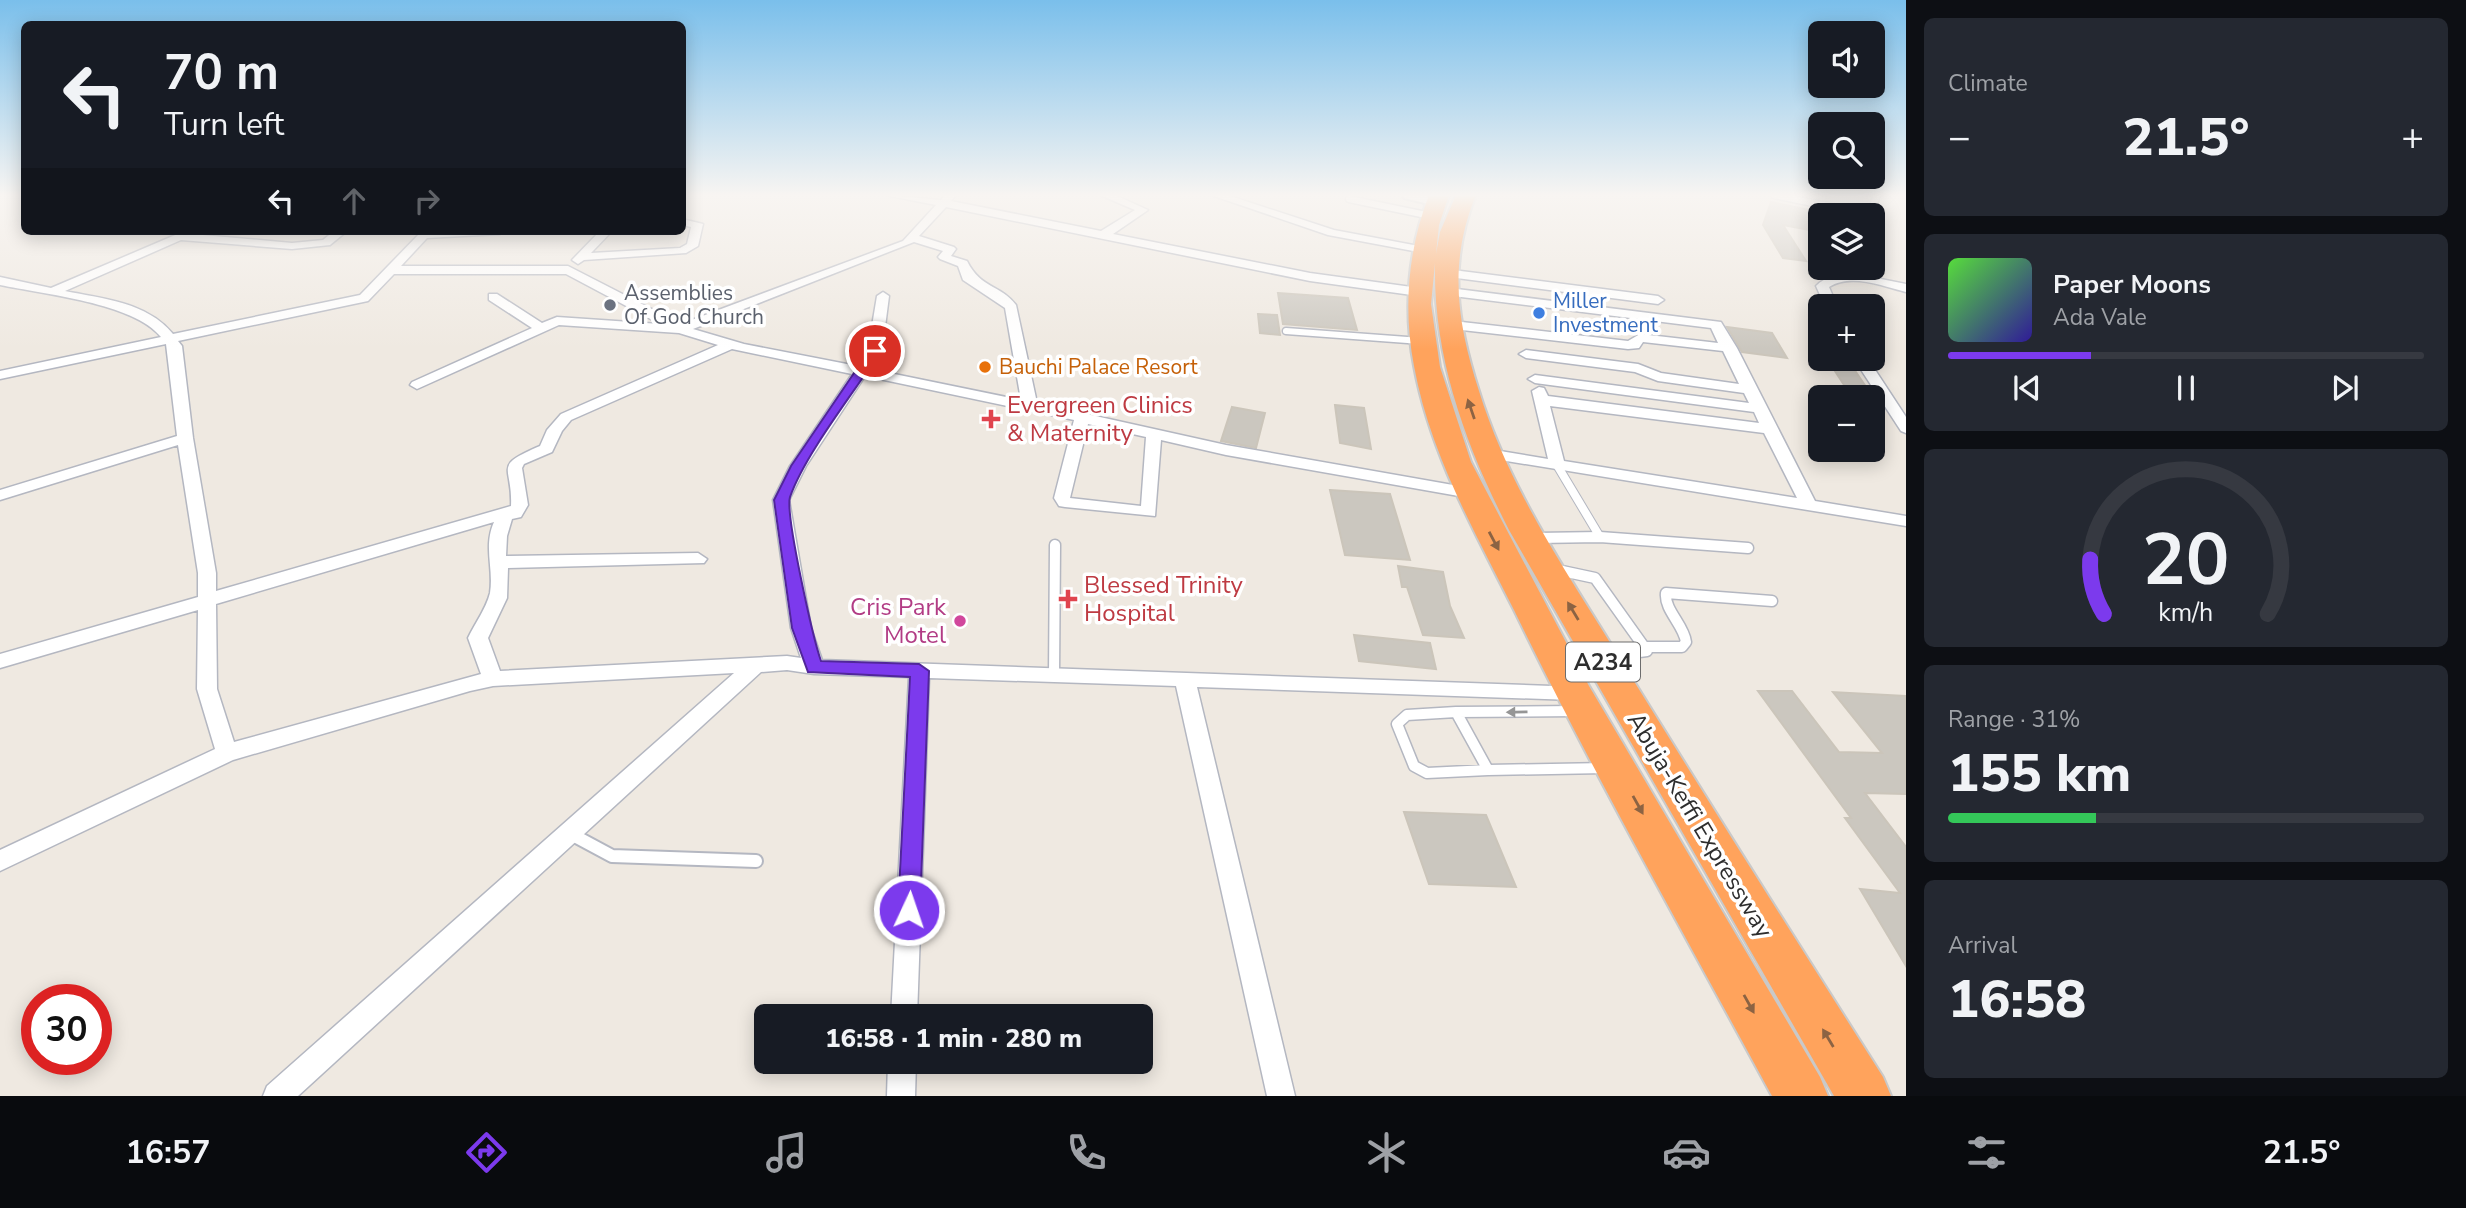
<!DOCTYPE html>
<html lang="en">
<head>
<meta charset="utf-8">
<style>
  body { margin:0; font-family:"Nunito Sans",sans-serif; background:#242831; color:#f1f3f6; height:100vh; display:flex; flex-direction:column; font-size:26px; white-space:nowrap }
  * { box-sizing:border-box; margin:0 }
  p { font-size:23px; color:#9ea1a6 }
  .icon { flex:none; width:38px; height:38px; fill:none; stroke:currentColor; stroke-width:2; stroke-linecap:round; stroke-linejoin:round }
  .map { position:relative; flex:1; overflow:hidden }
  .details { display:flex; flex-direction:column; gap:18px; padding:18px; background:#0d0f14; width:560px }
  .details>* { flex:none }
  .top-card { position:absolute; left:21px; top:21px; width:665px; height:214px; border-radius:10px; box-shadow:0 4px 18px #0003; background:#171b24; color:#f1f3f6; overflow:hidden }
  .fabs { position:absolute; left:1808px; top:21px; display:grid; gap:14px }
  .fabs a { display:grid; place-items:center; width:77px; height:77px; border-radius:10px; background:#171b24; box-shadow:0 4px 18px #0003; font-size:35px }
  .speed { position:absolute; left:21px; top:984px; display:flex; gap:14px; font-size:35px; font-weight:700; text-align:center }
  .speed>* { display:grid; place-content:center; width:91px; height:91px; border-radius:50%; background:#171b24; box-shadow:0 4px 18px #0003; line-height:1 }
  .speed .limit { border:10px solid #d22; background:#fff; color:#111 }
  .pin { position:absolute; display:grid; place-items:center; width:60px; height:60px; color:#fff; margin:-30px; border:4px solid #fff; border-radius:50%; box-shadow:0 2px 7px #0007 }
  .me { position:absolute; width:77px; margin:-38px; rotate:3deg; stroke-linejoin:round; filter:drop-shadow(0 0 5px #0008) }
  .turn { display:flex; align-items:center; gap:24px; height:147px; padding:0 28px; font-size:32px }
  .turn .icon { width:91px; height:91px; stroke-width:2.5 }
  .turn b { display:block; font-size:49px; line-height:60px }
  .lanes { display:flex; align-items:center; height:66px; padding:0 28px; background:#0003; justify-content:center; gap:35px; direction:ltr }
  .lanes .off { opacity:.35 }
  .big { font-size:52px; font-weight:800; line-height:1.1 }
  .details .tile { flex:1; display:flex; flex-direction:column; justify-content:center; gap:10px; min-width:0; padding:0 24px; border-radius:10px; background:#242831 }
  .details .dial { align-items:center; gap:0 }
  .dial svg { height:182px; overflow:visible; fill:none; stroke:#363941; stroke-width:7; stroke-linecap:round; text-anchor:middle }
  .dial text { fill:#f1f3f6; stroke:none }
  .song { display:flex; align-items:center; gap:21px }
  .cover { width:84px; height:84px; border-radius:10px; background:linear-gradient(135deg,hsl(110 70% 55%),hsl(250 70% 35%)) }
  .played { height:7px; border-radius:4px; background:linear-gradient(90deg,#7c3aed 30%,#363941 30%) }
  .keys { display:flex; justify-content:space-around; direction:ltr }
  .heat { display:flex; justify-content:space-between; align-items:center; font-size:38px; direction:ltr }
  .charge { height:10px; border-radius:5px; background:linear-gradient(90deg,#34c759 31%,#363941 0) }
  .trip { position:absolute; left:754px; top:1004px; width:399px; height:70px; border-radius:10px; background:#171b24; box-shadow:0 4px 18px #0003; font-weight:800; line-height:70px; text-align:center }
  .menu { display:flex; height:112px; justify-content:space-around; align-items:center; background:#090b0e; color:#9ea1a6 }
  .menu .icon { width:49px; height:49px }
  .menu .on { color:#7c3aed }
  .menu b { font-size:32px; color:#f1f3f6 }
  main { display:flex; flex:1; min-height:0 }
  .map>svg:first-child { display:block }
  .building { fill:#cbc7bf; stroke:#cbc5ba; stroke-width:2 }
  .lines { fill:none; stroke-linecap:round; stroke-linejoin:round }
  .lane-far3-casing { stroke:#b4b7c1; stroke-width:9 }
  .lane-far2-casing { stroke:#b4b7c1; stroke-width:10 }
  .lane-far1-casing { stroke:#b4b7c1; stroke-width:13 }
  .lane-casing { stroke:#b4b7c1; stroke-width:16 }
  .street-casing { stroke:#b4b7c1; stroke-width:3 }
  .secondary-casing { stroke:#b4b7c1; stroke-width:4 }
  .highway-casing { stroke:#c9c9c9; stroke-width:4 }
  .lane-far3 { stroke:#fff; stroke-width:6 }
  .lane-far2 { stroke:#fff; stroke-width:8 }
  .lane-far1 { stroke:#fff; stroke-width:10 }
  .lane { stroke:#fff; stroke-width:12 }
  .street { fill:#fff; fill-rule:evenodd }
  .secondary { fill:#fff; fill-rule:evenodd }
  .highway { fill:#ffa35c; fill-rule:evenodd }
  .oneway { fill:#8c6343 }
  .oneway2 { fill:#969696 }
  .route { fill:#7c3aed; stroke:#51269a; stroke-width:2 }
  .worship-dot { fill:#6b7280; stroke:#fff; stroke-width:2.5 }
  .shop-dot { fill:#3f7fe0; stroke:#fff; stroke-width:2.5 }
  .food-dot { fill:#e8710a; stroke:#fff; stroke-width:2.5 }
  .health-dot { fill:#e0444e; stroke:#fff; stroke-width:2.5 }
  .hotel-dot { fill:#d1479c; stroke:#fff; stroke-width:2.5 }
  .labels { text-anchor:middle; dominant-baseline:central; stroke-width:7; stroke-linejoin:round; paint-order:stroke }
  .far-worship-label { font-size:21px; fill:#5b616d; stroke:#fff; text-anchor:start }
  .far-shop-label { font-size:21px; fill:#366cbe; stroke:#fff; text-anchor:start }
  .far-food-label { font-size:21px; fill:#c56008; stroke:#fff; text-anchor:start }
  .shield { fill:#fff; stroke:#6d6d6d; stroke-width:2 }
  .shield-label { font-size:23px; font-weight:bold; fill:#2e2e2e }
  .health-label { font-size:24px; fill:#be3a42; stroke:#fff; text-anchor:start }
  .hotel-label { font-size:24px; fill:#b23c85; stroke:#fff; text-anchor:end }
  .street-label { font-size:24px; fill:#2e2e2e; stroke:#fff }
</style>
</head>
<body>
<main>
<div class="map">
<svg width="1906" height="1096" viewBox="0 0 1906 1096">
  <rect width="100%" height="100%" fill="#efe9e1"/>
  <path class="building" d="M 1771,202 L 1815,211 L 1810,230 L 1783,225 L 1806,261 L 1783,258 L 1763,225 Z
    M 1278,293 L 1348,298 L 1357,330 L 1283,324 Z
    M 1258,314 L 1277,315 L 1280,335 L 1260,333 Z
    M 1727,327 L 1772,333 L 1787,358 L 1742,352 Z
    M 1827,359 L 1847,359 L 1873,397 L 1852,397 Z
    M 1335,405 L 1364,408 L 1371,449 L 1340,443 Z
    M 1232,407 L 1265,413 L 1256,448 L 1221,441 Z
    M 1330,490 L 1390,494 L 1410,560 L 1345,555 Z
    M 1398,566 L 1443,572 L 1450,606 L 1464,638 L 1423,635 L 1407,587 L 1402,587 Z
    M 1354,635 L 1430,643 L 1436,669 L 1359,661 Z
    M 1758,691 L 1792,691 L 1839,752 L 1882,753 L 1833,692 L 1906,696 L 1906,794 L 1865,793 L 1906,847 L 1906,966 L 1860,889 L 1900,893 L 1845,818 L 1851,818 Z
    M 1404,812 L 1486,815 L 1516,887 L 1429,884 Z"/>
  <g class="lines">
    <g class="lane-far3-casing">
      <path id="lane-far3" d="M 1774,195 L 1867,214 L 1870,214 L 1877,195
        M 1349,199 L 1431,216
        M 1286,331 L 1421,341"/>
    </g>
    <g class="lane-far2-casing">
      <path id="lane-far2" d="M 1557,465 L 1600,537
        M 1556,538 L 1609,538"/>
    </g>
    <g class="lane-far1-casing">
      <path id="lane-far1" d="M 1537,538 L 1600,537 L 1748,548
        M 1553,569 L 1595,578 L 1647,651 L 1609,656
        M 1646,647 L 1682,647 L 1686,642 C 1684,625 1664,610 1666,593 L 1772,601
        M 1054,675 L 1055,545
        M 1577,711 L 1456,712 L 1488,770 L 1606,768
        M 1456,712 L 1407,715 L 1397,724 L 1414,766 L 1427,773 L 1488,770"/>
    </g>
    <g class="lane-casing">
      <path id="lane" d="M 571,834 L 612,856 L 756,861"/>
    </g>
    <g class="street-casing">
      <path id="street" d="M 885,195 L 941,200 L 945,195 L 956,195 L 951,201 L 1101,231 L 1135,210 L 1100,195 L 1115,195 L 1148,210 L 1113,234 L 1310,273 L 1419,288 L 1425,292 L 1419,296 L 1310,281 L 946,207 L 919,236 L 954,247 L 956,249 L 951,256 L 967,261 C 981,289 1000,284 1016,305 L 1037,403 L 1226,445 L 1470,488 L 1478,493 L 1470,498 L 1226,455 L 1161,440 L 1155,516 L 1065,507 L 1059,506 L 1054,498 L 1074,420 L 865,376 L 806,466 L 789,500 L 811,628 L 822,660 L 1580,687 L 1583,692 L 1580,697 L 1573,700 L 1197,687 L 1295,1096 L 1267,1096 L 1176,686 L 929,678 L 917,1017 L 891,1017 L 909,677 L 814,674 L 787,670 L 761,672 L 298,1096 L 263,1096 L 267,1086 L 734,673 L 493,686 L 470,691 L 233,760 L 0,871 L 0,850 L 215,749 L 197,689 L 198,610 L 0,668 L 0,654 L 198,597 L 198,573 L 178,445 L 0,500 L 0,490 L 177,436 L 166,344 L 0,379 L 0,371 L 161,337 C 134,303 43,294 0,285 L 0,277 L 51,288 L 180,233 L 292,243 L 323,240 L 334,231 L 347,231 L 330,245 L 292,249 L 181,240 L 65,291 C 104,299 147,302 173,334 L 360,295 L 422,231 L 506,231 L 500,234 L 427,238 L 401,266 L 568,266 L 681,324 L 903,241 L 936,205 ZM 914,242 L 943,251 L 938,257 L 940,259 L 958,266 L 963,280 L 1005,308 L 1021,400 L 870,369 L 882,350 L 889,296 L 883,292 L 877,296 L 868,350 L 857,366 L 744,344 L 693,329 ZM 394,274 L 566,274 L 660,324 L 557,317 L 542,323 L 497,294 L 489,294 L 489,300 L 532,328 L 412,382 L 410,385 L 417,389 L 559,325 L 679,333 L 718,345 L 561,414 L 547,430 L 540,446 C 491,467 513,465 511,506 L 216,591 L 216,573 L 193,438 L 182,346 L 178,341 L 368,301 ZM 732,349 L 852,374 L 790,466 L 773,500 L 791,628 L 801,658 L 787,656 L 500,671 L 488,638 L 507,598 L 508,568 L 704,563 L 707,559 L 698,553 L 506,556 L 507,536 L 512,519 L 521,517 L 528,505 L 522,468 L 524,464 L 552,452 L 562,431 L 571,420 ZM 1088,424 L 1146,437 L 1141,506 L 1070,498 ZM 494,522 C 483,547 494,568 490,593 C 486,609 475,623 468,638 L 481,674 L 234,742 L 217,689 L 216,604 Z
        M 1211,195 L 1227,195 L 1334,230 L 1424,247 L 1430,250 L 1424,253 L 1328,235 Z
        M 682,219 L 703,224 L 698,246 L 686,253 L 584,260 L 578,264 L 572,260 L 600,231 L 612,231 L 591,253 L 680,248 L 687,244 L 691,227 L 682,225 Z
        M 1445,269 L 1658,296 L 1664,300 L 1658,304 L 1441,276 L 1441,270 Z
        M 1851,273 L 1906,284 L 1906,292 C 1882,286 1851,273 1829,287 L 1837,306 L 1825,306 L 1816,286 C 1826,276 1838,274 1851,273 Z
        M 1449,288 L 1721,322 L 1737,348 L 1815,501 L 1906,516 L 1906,526 L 1482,457 L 1480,454 L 1488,449 L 1548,459 L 1532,391 L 1539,387 L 1544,388 L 1548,396 L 1759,423 L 1754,412 L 1535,383 L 1528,379 L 1535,375 L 1749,403 L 1744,393 L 1658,381 L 1635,372 L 1526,358 L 1519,354 L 1526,350 L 1638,364 L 1661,373 L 1739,384 L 1723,351 L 1643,342 L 1639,348 L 1628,349 L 1453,329 L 1446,325 L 1453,321 L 1628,341 L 1640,334 L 1718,343 L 1711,328 L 1445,295 L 1445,289 ZM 1550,406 L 1764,433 L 1797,498 L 1564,461 Z
        M 1854,359 L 1868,359 L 1906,417 L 1906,433 L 1901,431 Z
        M 888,1062 L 916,1062 L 915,1096 L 887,1096 Z"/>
    </g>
    <g class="secondary-casing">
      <path id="secondary" d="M 1402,195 L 1432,195 L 1445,201 L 1437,206 L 1404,198 Z"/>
    </g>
    <g class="highway-casing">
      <path id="highway" d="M 1429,195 L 1449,195 L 1439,225 L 1436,254 L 1440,232 L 1456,195 L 1476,195 C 1448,262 1457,323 1479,391 C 1510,492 1572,580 1627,670 C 1711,806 1797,942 1883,1077 L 1891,1096 L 1834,1096 L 1509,530 C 1466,446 1433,358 1435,263 L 1431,304 L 1440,367 L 1471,462 L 1589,686 L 1820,1077 L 1828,1096 L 1772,1096 C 1685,935 1594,775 1514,610 C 1475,532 1430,454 1414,366 C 1403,309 1408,249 1429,195 Z"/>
    </g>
    <use href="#lane-far3" class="lane-far3"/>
    <use href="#lane-far2" class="lane-far2"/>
    <use href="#lane-far1" class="lane-far1"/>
    <use href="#lane" class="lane"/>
    <use href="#street" class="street"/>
    <use href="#secondary" class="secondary"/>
    <use href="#highway" class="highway"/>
  </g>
  <defs><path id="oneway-solid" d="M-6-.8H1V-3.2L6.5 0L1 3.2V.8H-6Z" transform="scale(1.75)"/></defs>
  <g class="oneway">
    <use href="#oneway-solid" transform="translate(1471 409) rotate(-109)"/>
    <use href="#oneway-solid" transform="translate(1494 541) rotate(62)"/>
    <use href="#oneway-solid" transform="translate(1573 611) rotate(-121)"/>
    <use href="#oneway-solid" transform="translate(1638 805) rotate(61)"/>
    <use href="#oneway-solid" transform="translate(1749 1004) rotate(61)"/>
    <use href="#oneway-solid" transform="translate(1828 1038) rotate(-121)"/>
  </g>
  <use class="oneway2" href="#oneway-solid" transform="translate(1517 712) rotate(179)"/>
  <linearGradient id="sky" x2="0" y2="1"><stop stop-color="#7abfeb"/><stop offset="0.56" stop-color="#f8f5f2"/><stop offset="1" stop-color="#f8f5f2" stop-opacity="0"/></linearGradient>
  <rect width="1906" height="349" fill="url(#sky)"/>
  <path class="route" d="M 875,347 L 881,351 C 855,391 805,454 790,497 C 785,514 813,638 821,661 L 919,664 L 929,671 L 920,910 L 917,917 L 909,920 L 901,917 L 898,910 L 910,677 L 808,672 L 792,628 L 774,500 L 791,466 L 871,348 Z"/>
  <circle class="worship-dot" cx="610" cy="305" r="7"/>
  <circle class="shop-dot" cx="1539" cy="313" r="7"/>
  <circle class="food-dot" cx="985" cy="367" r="7"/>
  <g class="health-dot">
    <path d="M987.5 408.5h7v7h7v7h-7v7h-7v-7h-7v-7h7z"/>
    <path d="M1064.5 588.5h7v7h7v7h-7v7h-7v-7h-7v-7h7z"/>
  </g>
  <circle class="hotel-dot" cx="960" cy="621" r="7"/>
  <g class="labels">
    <g class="far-worship-label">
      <text x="624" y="293">Assemblies<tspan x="624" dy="24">Of God Church</tspan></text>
    </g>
    <g class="far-shop-label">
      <text x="1553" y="301">Miller<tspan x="1553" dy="24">Investment</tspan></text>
    </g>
    <g class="far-food-label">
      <text x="999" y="367">Bauchi Palace Resort</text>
    </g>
    <rect class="shield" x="1566" y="642.5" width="74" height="39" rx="5"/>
    <g class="shield-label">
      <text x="1603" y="662">A234</text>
    </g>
    <g class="health-label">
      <text x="1007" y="405">Evergreen Clinics<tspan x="1007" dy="28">&amp; Maternity</tspan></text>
      <text x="1084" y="585">Blessed Trinity<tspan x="1084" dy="28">Hospital</tspan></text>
    </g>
    <g class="hotel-label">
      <text x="946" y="607">Cris Park<tspan x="946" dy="28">Motel</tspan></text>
    </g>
    <g class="street-label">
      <text transform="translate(1700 825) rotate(59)">Abuja-Keffi Expressway</text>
    </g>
  </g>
</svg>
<div class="fabs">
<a><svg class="icon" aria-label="sound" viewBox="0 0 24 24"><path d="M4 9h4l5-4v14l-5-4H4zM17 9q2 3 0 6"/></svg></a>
<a><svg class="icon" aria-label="search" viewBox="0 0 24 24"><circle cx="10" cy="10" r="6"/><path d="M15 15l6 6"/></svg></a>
<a><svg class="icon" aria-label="layers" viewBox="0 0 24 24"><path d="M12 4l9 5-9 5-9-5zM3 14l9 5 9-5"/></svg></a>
<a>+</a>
<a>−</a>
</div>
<div class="speed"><div class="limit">30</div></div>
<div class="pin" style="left:875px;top:351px;background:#d93025"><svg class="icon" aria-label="arrive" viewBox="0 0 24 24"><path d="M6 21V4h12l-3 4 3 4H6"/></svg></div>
<svg class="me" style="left:909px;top:910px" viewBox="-20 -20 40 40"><circle r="17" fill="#7c3aed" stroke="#fff" stroke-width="3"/><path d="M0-11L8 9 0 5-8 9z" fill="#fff"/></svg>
<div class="trip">16:58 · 1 min · 280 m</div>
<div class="top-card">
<div class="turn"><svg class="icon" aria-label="left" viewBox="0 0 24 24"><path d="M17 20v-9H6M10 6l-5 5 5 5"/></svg><div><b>70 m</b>Turn left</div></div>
<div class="lanes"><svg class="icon" aria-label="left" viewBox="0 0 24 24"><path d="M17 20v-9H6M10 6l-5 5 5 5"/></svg><svg class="icon off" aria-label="ahead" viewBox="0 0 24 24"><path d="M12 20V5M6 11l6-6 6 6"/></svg><svg class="icon off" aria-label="right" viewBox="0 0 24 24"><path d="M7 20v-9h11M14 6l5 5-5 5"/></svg></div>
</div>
</div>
<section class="details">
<div class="tile"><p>Climate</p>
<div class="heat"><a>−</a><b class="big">21.5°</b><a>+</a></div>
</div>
<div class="tile">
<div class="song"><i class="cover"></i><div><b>Paper Moons</b><p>Ada Vale</p></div></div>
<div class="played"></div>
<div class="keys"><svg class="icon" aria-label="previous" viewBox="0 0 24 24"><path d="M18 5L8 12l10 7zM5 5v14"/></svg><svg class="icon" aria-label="pause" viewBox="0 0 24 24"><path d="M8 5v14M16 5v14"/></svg><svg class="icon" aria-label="next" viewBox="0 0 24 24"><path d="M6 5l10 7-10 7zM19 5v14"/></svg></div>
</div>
<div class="tile dial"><svg viewBox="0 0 100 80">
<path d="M14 69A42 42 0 1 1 86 69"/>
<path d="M14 69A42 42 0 0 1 8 45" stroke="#7c3aed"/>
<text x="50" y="56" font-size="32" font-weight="700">20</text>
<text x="50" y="72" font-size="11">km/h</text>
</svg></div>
<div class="tile"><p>Range · 31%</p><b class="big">155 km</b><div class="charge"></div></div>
<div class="tile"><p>Arrival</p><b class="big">16:58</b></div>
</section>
</main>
<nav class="menu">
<b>16:57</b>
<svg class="icon on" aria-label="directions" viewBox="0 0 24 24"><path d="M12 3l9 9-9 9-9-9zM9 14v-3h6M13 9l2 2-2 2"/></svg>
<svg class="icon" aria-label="music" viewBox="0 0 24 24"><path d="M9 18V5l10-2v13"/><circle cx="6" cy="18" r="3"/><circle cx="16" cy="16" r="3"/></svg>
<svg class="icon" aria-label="phone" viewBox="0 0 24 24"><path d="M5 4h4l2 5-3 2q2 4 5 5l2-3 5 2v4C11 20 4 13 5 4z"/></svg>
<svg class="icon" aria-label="climate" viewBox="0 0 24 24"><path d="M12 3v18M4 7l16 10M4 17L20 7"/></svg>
<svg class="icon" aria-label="car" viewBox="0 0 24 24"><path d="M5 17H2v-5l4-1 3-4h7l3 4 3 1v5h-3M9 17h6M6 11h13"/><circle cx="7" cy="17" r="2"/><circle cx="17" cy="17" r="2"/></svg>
<svg class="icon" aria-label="filters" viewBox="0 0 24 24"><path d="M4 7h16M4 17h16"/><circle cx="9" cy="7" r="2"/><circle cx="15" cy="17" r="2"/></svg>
<b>21.5°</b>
</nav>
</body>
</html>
